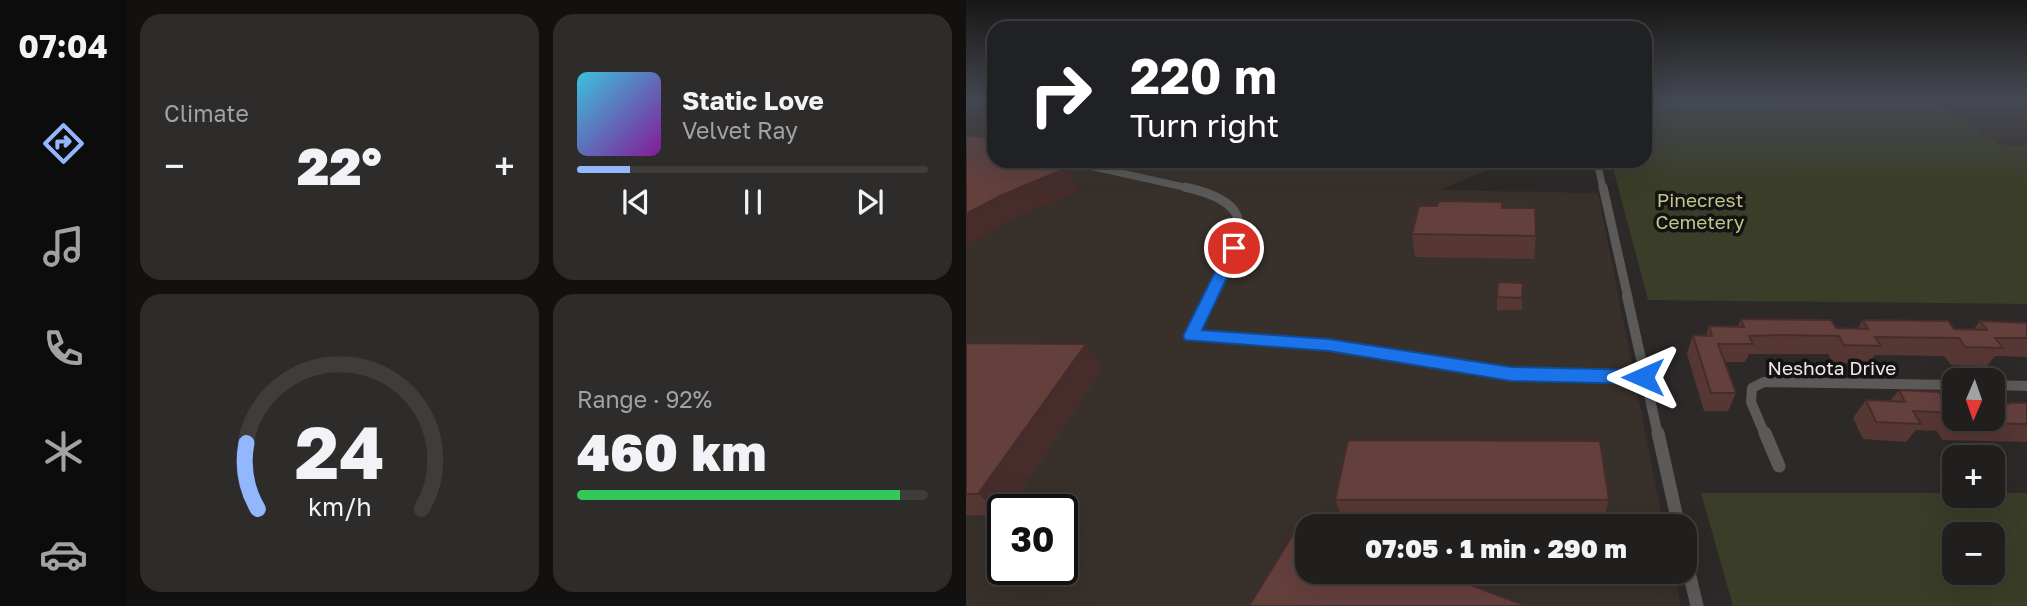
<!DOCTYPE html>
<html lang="en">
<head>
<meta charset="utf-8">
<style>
  body { margin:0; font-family:"Golos Text",sans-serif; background:#2d2c2b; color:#f1f3f6; height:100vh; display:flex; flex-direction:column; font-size:26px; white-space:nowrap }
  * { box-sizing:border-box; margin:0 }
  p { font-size:23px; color:#a2a2a4 }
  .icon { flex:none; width:38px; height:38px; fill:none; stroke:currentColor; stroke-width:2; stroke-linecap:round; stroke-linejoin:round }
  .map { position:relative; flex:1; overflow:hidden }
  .panel { display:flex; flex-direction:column; gap:14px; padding:14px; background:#121110; width:840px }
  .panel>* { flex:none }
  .banner { position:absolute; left:21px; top:21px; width:665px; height:147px; border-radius:21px; box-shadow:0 7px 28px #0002,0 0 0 2px #3e3d3c; background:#202124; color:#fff; overflow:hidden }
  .needle { width:46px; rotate:182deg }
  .tools { position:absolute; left:976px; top:368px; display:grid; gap:14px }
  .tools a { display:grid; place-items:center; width:63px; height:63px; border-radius:14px; background:#211f1e; box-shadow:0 7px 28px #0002,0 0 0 2px #3e3d3c; font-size:35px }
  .speed { position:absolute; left:21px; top:494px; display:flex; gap:14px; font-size:35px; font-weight:700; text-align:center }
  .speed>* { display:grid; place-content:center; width:91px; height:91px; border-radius:50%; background:#211f1e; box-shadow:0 7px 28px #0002,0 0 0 2px #3e3d3c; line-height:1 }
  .speed .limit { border:4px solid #111; border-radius:10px; background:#fff; color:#111 }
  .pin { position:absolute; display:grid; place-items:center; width:60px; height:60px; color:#fff; margin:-30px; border:4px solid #fff; border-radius:50%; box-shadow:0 2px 7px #0007 }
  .me { position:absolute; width:77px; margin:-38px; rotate:270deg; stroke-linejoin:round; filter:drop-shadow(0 0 5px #0008) }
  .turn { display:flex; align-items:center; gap:24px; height:147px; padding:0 28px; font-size:32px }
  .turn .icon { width:91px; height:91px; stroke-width:2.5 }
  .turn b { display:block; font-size:49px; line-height:60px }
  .big { font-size:52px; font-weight:800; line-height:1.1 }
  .panel .widget { flex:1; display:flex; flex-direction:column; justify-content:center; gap:10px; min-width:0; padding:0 24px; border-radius:21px; background:#2d2c2b }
  .panel .dial { align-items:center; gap:0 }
  .dial svg { height:182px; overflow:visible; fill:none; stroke:#3e3d3c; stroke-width:7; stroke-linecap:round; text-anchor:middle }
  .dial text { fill:#f1f3f6; stroke:none }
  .song { display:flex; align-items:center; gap:21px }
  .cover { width:84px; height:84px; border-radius:10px; background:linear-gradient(135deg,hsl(190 70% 55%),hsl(290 70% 35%)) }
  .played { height:7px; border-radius:4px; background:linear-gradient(90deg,#92b7fd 15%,#3e3d3c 15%) }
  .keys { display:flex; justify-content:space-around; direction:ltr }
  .heat { display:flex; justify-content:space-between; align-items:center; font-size:38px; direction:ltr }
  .charge { height:10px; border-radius:5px; background:linear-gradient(90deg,#34c759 92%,#3e3d3c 0) }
  .panel .tiles { flex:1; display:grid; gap:14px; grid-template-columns:repeat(2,1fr) }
  .trip { position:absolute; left:329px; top:514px; width:402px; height:70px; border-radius:21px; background:#211f1e; box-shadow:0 7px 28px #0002,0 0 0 2px #3e3d3c; font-weight:800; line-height:70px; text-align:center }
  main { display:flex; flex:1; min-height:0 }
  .tabs { display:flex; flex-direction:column; width:126px; justify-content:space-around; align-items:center; background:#0d0c0c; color:#a2a2a4 }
  .tabs .icon { width:49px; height:49px }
  .tabs .selected { color:#92b7fd }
  .tabs b { font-size:32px; color:#f1f3f6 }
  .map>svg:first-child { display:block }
  .built { fill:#38302a; fill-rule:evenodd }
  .green { fill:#3a3d27; fill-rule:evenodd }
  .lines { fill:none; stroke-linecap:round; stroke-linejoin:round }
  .minor-far3 { stroke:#5b5a59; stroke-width:7 }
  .minor-far2 { stroke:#5b5a59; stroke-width:9 }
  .minor-far1 { stroke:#5b5a59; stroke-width:10 }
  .minor { stroke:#5b5a59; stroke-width:13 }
  .wall { fill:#563734 }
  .shaded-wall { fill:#462d2b }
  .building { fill:#64403d; stroke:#462d2b; stroke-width:2 }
  .route { fill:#1a73e8; stroke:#114b97; stroke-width:2 }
  .labels { text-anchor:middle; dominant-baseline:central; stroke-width:7; stroke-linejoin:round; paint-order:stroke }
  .park-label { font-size:19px; fill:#bfc78a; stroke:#141212 }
  .street-label { font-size:19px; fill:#edebea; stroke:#141212 }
</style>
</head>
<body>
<main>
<nav class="tabs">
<b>07:04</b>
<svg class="icon selected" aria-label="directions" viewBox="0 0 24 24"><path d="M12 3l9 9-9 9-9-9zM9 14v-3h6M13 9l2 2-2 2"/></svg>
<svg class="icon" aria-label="music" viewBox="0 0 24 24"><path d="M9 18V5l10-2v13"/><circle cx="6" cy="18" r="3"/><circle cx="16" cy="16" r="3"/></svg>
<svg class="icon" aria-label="phone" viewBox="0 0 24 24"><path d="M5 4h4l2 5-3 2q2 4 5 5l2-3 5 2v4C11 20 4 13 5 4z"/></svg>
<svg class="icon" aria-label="climate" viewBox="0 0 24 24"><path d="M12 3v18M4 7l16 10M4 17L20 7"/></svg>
<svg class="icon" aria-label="car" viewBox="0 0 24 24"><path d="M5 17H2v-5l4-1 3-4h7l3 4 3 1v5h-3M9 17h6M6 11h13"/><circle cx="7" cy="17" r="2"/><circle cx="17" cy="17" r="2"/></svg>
</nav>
<section class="panel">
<div class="tiles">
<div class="widget"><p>Climate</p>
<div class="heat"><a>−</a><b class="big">22°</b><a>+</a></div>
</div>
<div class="widget">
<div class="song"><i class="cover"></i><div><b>Static Love</b><p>Velvet Ray</p></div></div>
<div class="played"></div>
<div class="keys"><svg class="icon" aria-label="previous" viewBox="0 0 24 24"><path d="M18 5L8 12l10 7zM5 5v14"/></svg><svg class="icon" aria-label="pause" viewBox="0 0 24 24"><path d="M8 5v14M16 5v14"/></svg><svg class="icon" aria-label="next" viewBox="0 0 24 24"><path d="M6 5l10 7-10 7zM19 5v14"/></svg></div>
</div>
<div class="widget dial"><svg viewBox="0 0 100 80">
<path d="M14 69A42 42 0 1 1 86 69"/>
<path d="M14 69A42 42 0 0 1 9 40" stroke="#92b7fd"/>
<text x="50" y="56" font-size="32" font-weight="700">24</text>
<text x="50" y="72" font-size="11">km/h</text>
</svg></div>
<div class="widget"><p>Range · 92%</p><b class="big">460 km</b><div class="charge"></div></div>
</div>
</section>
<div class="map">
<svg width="1061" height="606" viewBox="0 0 1061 606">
  <rect width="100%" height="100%" fill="#2c2928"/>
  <path class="built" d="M 0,101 L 28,101 L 28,161 L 542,161 L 474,190 L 632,193 L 698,527 L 341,527 L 341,572 L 708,572 L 715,606 L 0,606 ZM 37,509 L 96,509 L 96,569 L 37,569 Z
    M 969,101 L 1061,101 L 1061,146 L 1034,145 Z"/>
  <path class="green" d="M 679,101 L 969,101 L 1034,145 L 1061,146 L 1061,304 L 682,300 L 645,161 L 679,161 Z
    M 735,493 L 1061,493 L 1061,606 L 767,606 ZM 989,534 L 1027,534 L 1027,572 L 989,572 Z"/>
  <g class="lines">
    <path class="minor-far3" d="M 631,161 L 637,189
      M 110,163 L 227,189"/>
    <path class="minor-far2" d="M 219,187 C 304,206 270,242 243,298
      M 637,187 L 662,298"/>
    <path class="minor-far1" d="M 244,296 L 225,336 L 326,341 L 545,374 L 677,377
      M 661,296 L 692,435
      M 1027,385 L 1061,386
      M 799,435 L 785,402 L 786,388 L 798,382 L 989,385"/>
    <path class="minor" d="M 692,433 L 713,527
      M 799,433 L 813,466
      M 719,555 L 731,606"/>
  </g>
  <path class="wall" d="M 28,101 L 28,121 L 17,103 Z
    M 536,208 L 570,236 L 568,259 L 449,257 L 446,234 Z
    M 557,283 L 556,310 L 531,310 L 531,297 Z
    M 775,319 L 870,328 L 892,328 L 897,320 L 988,329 L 1007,330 L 1014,321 L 1060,323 L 1061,322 L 1061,357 L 1029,356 L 1021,366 L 985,365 L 978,356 L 909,355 L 903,364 L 867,363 L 862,354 L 783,354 L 779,362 L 759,362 L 770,393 L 762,411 L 738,411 L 721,354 L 727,335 L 740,336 L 743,326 L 772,327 Z
    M 0,343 L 137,368 L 43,509 L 37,509 L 37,516 L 0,515 Z
    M 933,390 L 978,401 L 989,402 L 989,418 L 1027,418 L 1041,403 L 1061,403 L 1061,442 L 976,440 L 971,431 L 950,430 L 940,442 L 897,439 L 887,418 L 900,400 L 924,401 Z
    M 369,500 L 643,500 L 637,522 L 378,522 Z"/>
  <path class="shaded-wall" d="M 101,168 L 114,190 L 52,217 L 10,240 L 0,247 L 0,214 L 36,195 Z
    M 120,344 L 137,368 L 43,509 L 37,509 L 37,515 L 12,494 Z"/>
  <path class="building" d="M 20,101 L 28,101 L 28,105 L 17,103 Z
    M 6,135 L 28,139 L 28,147 L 21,150 L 28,152 L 28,161 L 70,161 L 101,168 L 36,195 L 0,214 L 0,137 Z
    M 473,201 L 536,202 L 536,208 L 569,208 L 570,236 L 446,234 L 453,206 L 471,206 Z
    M 532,282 L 557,283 L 556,298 L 531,297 Z
    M 775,319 L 865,320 L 870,328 L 902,329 L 897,320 L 982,321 L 988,329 L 1021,330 L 1014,321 L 1061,323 L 1061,338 L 1029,338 L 1037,348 L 999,347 L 993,338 L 909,337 L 915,346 L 878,345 L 873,336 L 817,335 L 783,336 L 787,344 L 752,344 L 770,393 L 745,393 L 727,335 L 746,336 L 743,326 L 778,327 Z
    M 0,343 L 120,344 L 12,494 L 0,494 Z
    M 933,390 L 973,392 L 978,401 L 989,402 L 989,416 L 987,413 L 947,411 L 955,424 L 910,422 L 900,400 L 939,402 Z
    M 1041,403 L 1061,403 L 1061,424 L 993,423 L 990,418 L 1027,418 L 1027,404 L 1042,404 Z
    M 382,440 L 634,441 L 643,500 L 369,500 Z
    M 334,523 L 345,527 L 341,527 L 341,572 L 469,572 L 561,606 L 283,606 Z"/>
  <linearGradient id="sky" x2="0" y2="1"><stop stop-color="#181716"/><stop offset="0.54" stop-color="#454953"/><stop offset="1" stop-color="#454953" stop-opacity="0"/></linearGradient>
  <rect width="1061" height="186" fill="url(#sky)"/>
  <path class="route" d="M 268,244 L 275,248 L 236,330 L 363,339 L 545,367 L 677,370 L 684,372 L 686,377 L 684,382 L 677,384 L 545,381 L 363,351 L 219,340 L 217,336 L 261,248 Z"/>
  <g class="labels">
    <g class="park-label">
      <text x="734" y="199">Pinecrest<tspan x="734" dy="22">Cemetery</tspan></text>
    </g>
    <g class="street-label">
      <text x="866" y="367">Neshota Drive</text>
    </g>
  </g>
</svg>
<div class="tools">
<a><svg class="needle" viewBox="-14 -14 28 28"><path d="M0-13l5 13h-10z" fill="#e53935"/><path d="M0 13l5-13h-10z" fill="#a2a2a4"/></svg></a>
<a>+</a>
<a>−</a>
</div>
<div class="speed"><div class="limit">30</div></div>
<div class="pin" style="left:268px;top:248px;background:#d93025"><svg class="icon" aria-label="arrive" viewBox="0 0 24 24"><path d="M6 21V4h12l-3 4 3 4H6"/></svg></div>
<svg class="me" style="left:677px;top:377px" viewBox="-20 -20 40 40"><path d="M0-17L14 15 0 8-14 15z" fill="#1a73e8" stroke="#fff" stroke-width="4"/></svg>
<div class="trip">07:05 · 1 min · 290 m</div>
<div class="banner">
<div class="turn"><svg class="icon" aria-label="right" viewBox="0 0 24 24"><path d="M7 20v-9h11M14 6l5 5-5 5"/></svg><div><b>220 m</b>Turn right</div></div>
</div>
</div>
</main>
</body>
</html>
